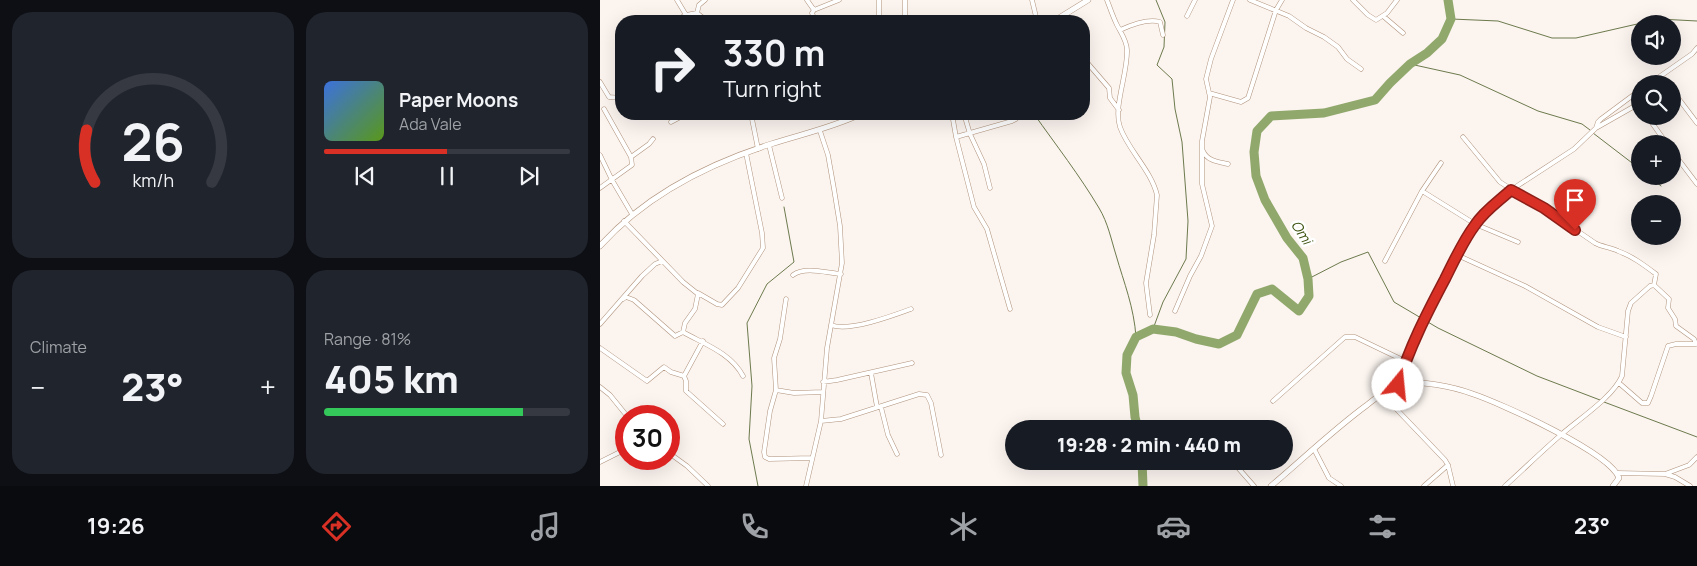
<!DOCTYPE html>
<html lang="en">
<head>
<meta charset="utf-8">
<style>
  body { margin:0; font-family:Manrope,sans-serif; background:#20242c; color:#f1f3f6; height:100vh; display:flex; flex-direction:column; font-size:19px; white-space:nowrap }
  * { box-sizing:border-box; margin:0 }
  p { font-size:16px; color:#9ea1a6 }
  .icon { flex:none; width:28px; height:28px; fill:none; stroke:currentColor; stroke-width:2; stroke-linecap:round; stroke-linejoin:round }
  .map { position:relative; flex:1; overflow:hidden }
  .sheet { display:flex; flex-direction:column; gap:12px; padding:12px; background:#0d0f14; width:600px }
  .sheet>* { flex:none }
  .top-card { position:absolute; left:15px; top:15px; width:475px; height:105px; border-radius:20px; box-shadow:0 5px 20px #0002; background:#171b24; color:#f1f3f6; overflow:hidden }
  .fabs { position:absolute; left:1031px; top:15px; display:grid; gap:10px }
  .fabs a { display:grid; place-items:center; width:50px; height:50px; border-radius:50%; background:#171b24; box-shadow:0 5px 20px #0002; font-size:25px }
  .speed { position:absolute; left:15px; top:405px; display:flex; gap:10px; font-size:25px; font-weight:700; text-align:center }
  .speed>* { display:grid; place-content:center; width:65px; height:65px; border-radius:50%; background:#171b24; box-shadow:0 5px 20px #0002; line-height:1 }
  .speed .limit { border:8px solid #d22; background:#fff; color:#111 }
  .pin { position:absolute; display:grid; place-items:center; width:42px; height:42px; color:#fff; margin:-51px -21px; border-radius:50% 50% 50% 0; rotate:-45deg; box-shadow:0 0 5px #0007 }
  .pin .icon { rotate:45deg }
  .me { position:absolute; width:55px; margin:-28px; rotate:17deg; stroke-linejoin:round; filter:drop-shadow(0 0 4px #0008) }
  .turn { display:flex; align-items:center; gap:18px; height:105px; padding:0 25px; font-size:22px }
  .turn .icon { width:65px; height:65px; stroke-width:2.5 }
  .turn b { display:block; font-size:35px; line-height:42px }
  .big { font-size:38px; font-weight:800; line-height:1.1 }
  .sheet .widget { flex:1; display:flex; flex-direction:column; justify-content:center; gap:8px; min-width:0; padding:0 18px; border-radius:20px; background:#20242c }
  .sheet .dial { align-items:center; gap:0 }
  .dial svg { height:130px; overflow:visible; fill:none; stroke:#363941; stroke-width:7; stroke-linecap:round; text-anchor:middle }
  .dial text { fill:#f1f3f6; stroke:none }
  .song { display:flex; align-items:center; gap:15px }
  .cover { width:60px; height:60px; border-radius:8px; background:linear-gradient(135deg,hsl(220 70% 55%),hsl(90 70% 35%)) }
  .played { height:5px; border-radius:2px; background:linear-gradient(90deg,#d93025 50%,#363941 50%) }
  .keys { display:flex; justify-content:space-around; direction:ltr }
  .heat { display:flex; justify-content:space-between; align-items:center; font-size:28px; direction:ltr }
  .charge { height:8px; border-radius:4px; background:linear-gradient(90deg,#34c759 81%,#363941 0) }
  .sheet .tiles { flex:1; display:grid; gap:12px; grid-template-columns:repeat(2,1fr) }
  .trip { position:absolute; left:405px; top:420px; width:288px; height:50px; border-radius:25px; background:#171b24; box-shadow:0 5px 20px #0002; font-weight:800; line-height:50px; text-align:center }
  .tabs { display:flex; height:80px; justify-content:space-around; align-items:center; background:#090b0e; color:#9ea1a6 }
  .tabs .icon { width:35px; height:35px }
  .tabs .current { color:#d93025 }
  .tabs b { font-size:22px; color:#f1f3f6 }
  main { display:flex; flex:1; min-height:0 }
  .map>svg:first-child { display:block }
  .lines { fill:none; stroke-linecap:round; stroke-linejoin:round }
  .stream { stroke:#6d7a4d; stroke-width:1 }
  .river { stroke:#91a86c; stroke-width:9 }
  .minor-casing { stroke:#b0927b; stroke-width:5 }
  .tertiary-casing { stroke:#b0927b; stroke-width:6 }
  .minor { stroke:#fff; stroke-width:4 }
  .tertiary { stroke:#fff; stroke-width:5 }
  .route-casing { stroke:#8d1f18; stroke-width:12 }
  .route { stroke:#d93025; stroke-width:9 }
  .labels { text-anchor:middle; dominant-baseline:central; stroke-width:5; stroke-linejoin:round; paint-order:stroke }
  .water-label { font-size:14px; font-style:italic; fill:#3c520f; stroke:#fff }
</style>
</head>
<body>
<main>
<section class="sheet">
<div class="tiles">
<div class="widget dial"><svg viewBox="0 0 100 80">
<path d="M14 69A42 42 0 1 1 86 69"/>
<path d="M14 69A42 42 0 0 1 9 37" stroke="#d93025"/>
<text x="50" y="56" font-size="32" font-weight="700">26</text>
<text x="50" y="72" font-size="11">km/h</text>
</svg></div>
<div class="widget">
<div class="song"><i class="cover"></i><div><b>Paper Moons</b><p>Ada Vale</p></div></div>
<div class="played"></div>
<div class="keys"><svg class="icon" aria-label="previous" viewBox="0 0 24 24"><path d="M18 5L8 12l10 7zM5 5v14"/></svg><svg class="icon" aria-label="pause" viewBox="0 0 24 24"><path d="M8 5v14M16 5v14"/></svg><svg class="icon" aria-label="next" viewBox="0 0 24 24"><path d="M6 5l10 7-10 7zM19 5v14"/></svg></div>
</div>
<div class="widget"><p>Climate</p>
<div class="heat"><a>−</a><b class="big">23°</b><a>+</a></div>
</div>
<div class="widget"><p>Range · 81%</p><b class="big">405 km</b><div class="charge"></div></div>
</div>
</section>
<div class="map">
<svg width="1097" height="486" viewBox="0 0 1097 486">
  <rect width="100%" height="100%" fill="#fbf4ef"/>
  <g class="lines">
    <path class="stream" d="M 851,19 L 898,21 L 952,38 L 976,38 L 1059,19 L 1097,21
      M 810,64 L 860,75 L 938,111 L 982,124 L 990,130
      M 434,114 C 456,145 480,176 499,208 C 508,223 511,239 516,255 C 524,283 534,307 536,337
      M 993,133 L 1040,169
      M 1049,176 L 1061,186
      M 708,279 L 741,262 L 768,252 L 794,302 L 838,328 L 937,376 L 1000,400
      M 553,329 L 563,302 L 586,259 L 588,221 L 582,142 L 575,109 L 572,79 L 557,65 L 564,47 L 565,22 L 556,0
      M 1004,402 L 1097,437
      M 158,486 L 149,439 L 152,386 L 147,323 L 167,284 L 194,262 L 184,207"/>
    <path class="river" d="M 538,429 L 535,417 L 533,395 L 526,373 L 527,355 L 536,337 L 553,329 L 576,332 L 596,339 L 619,344 L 637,335 L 657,294 L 672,289 L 699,311 L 709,296 L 708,279 L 703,258 L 687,238 L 665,200 L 656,176 L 654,152 L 657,131 L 671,116 L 724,113 L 775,100 L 790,83 L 810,64 L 827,53 L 842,39 L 851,19 L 848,0
      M 542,461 L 543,486"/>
    <g class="minor-casing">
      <path id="minor" d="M 77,0 L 86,15 L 97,13 L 107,21
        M 207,0 L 214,10 L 239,0
        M 279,0 L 279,21
        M 305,0 L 305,21
        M 432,0 L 437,21
        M 507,0 C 510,8 513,17 517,25 C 521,33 527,41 527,50 C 528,73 513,107 520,127 C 528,150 551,170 557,195 L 554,235 L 546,283 L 550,315
        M 650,0 L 689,16 L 706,28 L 724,37 L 738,47 L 747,59 L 761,69
        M 753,0 L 768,15 L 776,20 L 787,13 L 797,0
        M 214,10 L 212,13 L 215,21
        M 97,13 L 99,5 L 105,0
        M 587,16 L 595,0
        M 783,16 L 803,33
        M 75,21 L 86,15
        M 520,30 C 531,25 548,18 560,22 L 563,35
        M 484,59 L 509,88 L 510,98 L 519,110
        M 0,82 L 9,97 L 21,98
        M 1049,84 L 1092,54 L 1097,48
        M 1072,90 L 1097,123
        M 609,93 L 641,102 L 648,98 L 676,10 L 682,0
        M 151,114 L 158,149
        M 352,114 L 356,137 L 374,207 L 387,229 L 410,309
        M 364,114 L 370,134 L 384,164 L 390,188
        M 1047,116 L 1067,144
        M 71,122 L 86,114
        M 996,128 L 998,122 L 1001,119 L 1040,90
        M 356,137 L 412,121 L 416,119 L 419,114
        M 863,137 L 900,182 L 928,200 L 944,208 L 995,243 C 1002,247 1010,247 1018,251 C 1032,256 1044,265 1056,274 L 1054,285 L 1050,286 L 1031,303 L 1028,311 L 1022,376 C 1013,397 979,419 962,434 C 942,451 924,469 905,486
        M 169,145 L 182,198
        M 603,151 C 607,161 619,162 628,164
        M 1072,151 L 1097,184
        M 0,155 L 12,180 L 32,214
        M 31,157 L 49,144 L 53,139
        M 0,188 L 32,165 L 31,157 L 4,109
        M 822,191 L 875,224 L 918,242
        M 24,221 L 83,282 L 98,294 L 95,309 L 85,323 L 83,332 C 104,344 131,353 143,376
        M 857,255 L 925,286 L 998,327 L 1026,337
        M 785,261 L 822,191 L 841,163
        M 193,275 C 205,266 227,273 241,274
        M 1054,285 L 1069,299 L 1068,308 L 1075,319 L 1076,326 L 1094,339 L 1096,344
        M 98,293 L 117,304 L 122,305 L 138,288 L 163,248 L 162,233 L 146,153
        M 23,299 L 26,297 L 34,300 L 75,336 L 83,332
        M 186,299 L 180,339 L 174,358 L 176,390 L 170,411 L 164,452 L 165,457 L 169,459 L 212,458
        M 575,311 L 590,276 L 601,256 L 612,226 L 602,184 L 602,141 L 610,97 L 606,79 L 611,59 L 633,0
        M 0,324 L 42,276 L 55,264 L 62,261
        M 231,325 C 249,332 292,316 311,309
        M 103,341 L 84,376 L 86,381 L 86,391 L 123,424
        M 0,348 L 47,381 L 64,367 L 71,372 L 84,376
        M 271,373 L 277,407
        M 223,382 L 237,380 L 312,363
        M 1019,383 L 1042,403 L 1048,403 L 1051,396 L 1068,346 L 1076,344 L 1096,344
        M 798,385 L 805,361 L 827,312 L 857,255 L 875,224 L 911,190 L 974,149 L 996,128 L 1040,103
        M 0,387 L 10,395 L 27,416
        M 176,390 L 194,393 L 223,392
        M 782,394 L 845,460 L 848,465 L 853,486
        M 673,401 L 745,337 L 755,337 L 805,361
        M 281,407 L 288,435 L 297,454
        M 221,421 L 241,419 L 319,394 L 327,395 L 331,403 L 341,455
        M 714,449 L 729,478 L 741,486
        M 69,453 L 87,466 L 108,486
        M 632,461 L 654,486
        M 0,462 L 26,449
        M 1017,473 L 1065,474 L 1075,477 L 1090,486
        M 1065,474 L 1089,465 L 1097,457
        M 206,486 L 221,421 L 227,348 L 242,263 L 240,226 L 234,189 L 228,155 L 220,131
        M 824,486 L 848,465"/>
    </g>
    <g class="tertiary-casing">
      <path id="tertiary" d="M 454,21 L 488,0
        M 0,246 C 45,196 108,164 171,144 C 202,134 231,128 261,114
        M 671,486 C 703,459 733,430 767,405 C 776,398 787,388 799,385 C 818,379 854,387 873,394 C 900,403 1011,453 1019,478 L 1013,486"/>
    </g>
    <use href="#minor" class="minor"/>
    <use href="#tertiary" class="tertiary"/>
  </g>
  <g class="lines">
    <g class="route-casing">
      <path id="route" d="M 798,385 C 809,348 827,313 845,279 C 854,261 863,241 875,225 C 884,211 899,201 911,190 L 944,208 L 975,230"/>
    </g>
    <use href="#route" class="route"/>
  </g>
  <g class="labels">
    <g class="water-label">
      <text transform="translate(702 232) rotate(57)">Omi</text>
    </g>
  </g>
</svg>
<div class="fabs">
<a><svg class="icon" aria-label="sound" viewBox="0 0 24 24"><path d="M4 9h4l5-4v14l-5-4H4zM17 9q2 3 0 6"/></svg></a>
<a><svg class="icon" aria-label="search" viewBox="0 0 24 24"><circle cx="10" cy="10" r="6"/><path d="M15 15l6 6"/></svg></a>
<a>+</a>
<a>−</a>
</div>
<div class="speed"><div class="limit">30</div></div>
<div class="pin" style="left:975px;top:230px;background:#d93025"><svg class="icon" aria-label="arrive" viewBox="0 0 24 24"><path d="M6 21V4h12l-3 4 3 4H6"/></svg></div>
<svg class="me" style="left:798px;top:385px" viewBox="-20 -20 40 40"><circle r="19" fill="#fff"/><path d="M0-13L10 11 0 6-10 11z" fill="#d93025"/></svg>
<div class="trip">19:28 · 2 min · 440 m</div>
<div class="top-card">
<div class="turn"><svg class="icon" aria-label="right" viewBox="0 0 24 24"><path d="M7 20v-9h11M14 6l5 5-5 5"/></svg><div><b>330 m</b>Turn right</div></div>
</div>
</div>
</main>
<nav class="tabs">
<b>19:26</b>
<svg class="icon current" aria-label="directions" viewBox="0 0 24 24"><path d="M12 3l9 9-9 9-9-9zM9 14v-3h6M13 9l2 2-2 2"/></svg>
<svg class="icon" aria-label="music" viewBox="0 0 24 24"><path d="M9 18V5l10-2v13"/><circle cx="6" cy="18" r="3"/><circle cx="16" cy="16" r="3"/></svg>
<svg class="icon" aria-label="phone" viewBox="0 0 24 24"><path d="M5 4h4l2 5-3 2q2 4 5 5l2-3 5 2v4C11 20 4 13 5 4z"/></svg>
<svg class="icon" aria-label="climate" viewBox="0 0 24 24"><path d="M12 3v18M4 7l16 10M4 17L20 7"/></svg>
<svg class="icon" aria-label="car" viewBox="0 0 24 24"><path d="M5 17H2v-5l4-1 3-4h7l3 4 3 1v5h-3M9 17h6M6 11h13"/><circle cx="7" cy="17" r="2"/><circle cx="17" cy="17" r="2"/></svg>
<svg class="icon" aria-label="filters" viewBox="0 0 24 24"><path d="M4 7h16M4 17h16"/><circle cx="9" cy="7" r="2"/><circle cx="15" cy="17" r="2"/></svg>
<b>23°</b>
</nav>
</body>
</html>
